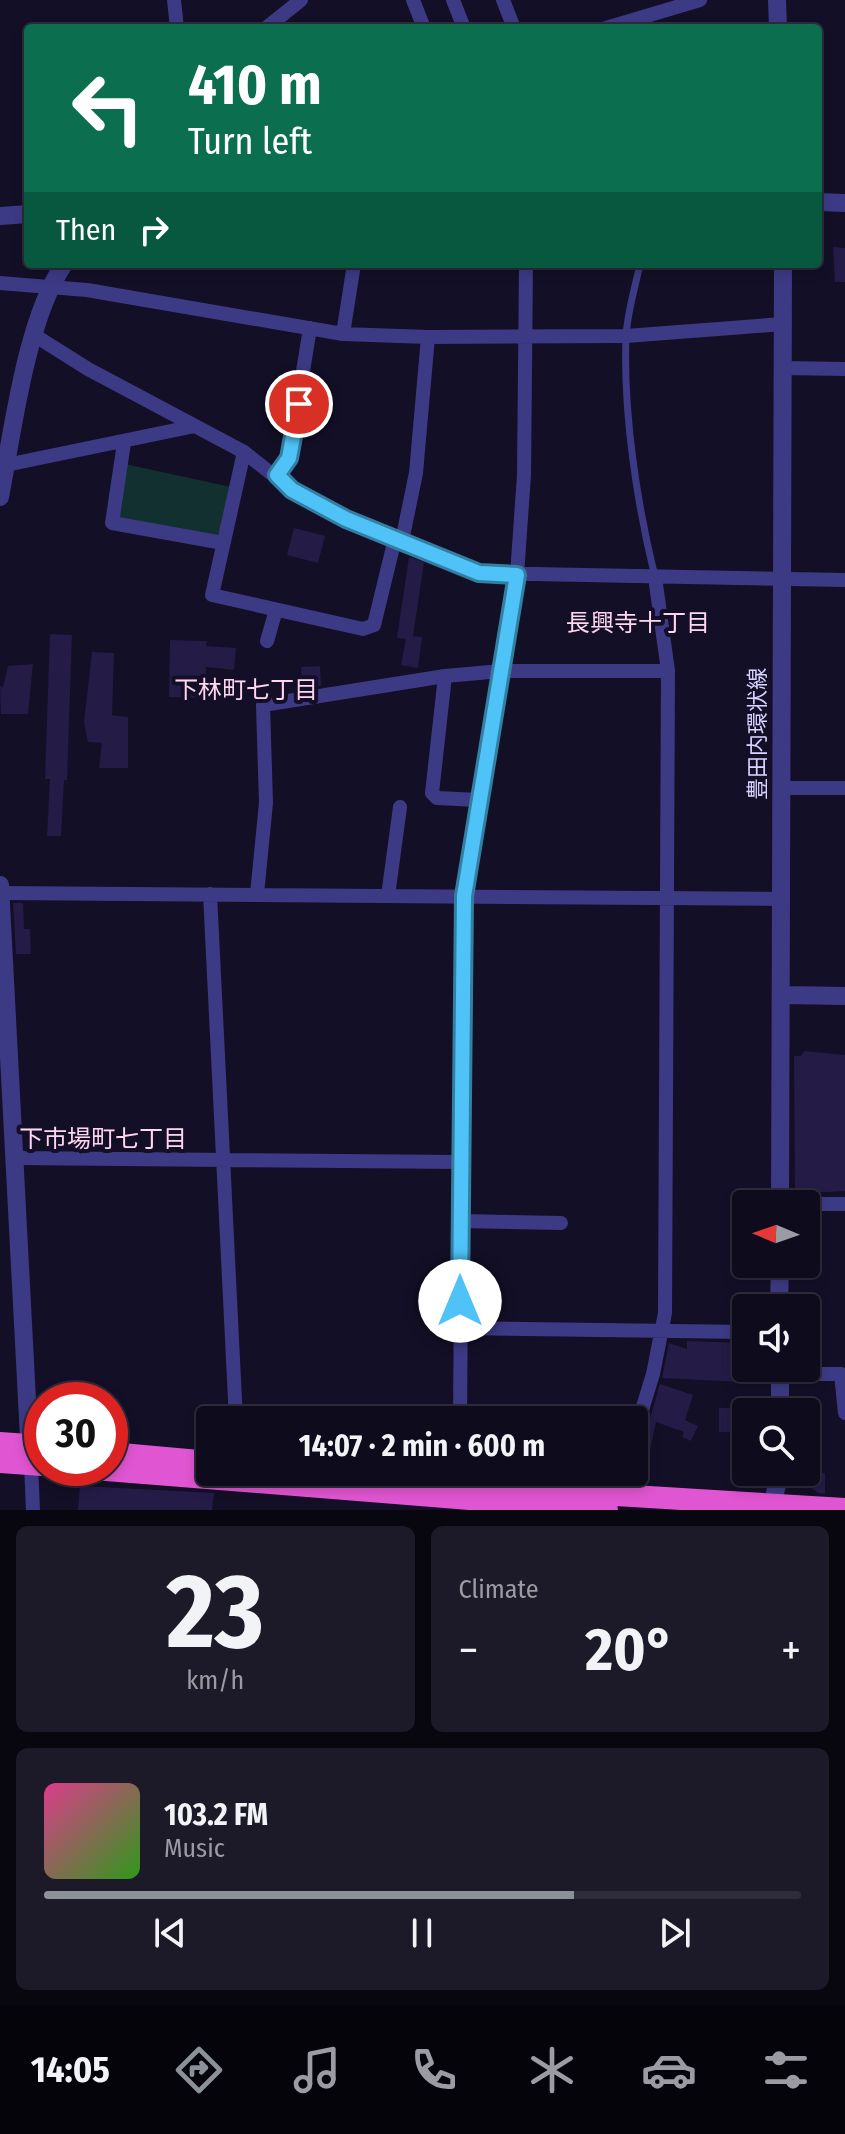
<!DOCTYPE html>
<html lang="en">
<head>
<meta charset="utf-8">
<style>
  body { margin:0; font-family:"Fira Sans Condensed","Noto Sans JP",sans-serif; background:#1c1929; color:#f1f3f6; height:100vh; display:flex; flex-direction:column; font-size:30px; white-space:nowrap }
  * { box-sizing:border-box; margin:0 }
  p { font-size:26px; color:#9b9ba3 }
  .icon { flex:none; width:44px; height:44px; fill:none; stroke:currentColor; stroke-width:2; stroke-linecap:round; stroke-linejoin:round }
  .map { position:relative; height:1510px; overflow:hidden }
  .sheet { display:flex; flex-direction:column; gap:16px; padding:16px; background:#08060f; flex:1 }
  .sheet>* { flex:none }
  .banner { position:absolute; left:24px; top:24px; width:798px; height:244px; border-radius:8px; box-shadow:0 4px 12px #0003,0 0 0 2px #2e2b3b; background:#0b6e4f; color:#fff; overflow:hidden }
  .needle { width:52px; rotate:272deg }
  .fabs { position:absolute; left:732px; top:1190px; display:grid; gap:16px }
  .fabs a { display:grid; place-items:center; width:88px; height:88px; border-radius:8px; background:#0e0b1c; box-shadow:0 4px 12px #0003,0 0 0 2px #2e2b3b; font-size:40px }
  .speed { position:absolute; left:24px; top:1382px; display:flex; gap:16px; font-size:40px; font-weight:700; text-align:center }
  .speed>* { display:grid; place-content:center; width:104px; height:104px; border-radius:50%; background:#0e0b1c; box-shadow:0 4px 12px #0003,0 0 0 2px #2e2b3b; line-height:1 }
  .speed .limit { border:12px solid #d22; background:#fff; color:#111 }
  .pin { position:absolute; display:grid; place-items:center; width:68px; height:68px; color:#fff; margin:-34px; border:4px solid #fff; border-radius:50%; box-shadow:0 2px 8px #0007 }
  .me { position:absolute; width:88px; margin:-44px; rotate:0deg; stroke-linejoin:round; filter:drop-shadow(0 0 6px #0008) }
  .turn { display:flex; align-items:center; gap:28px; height:168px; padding:0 32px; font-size:36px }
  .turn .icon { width:104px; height:104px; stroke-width:2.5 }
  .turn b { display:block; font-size:56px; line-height:68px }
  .then { display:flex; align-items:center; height:76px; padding:0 32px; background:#0003; gap:16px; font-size:30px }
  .big { font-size:60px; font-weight:700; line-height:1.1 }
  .sheet .widget { flex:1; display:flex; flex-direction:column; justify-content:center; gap:12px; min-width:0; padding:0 28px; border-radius:12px; background:#1c1929 }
  .sheet .dial { align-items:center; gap:0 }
  .dial b { font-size:104px; line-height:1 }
  .song { display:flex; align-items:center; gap:24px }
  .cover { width:96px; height:96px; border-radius:12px; background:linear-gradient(135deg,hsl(330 70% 55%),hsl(110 70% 35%)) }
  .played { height:8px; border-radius:4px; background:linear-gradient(90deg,#8c9099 70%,#2e2b3b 70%) }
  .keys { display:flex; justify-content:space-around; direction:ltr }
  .heat { display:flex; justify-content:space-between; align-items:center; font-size:44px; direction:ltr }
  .sheet .tiles { flex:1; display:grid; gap:16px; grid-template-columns:1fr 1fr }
  .widget:last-child { grid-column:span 2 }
  .trip { position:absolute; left:196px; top:1406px; width:452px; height:80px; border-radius:8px; background:#0e0b1c; box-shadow:0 4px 12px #0003,0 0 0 2px #2e2b3b; font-weight:700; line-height:80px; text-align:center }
  .tab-bar { display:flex; height:128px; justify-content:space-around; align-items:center; background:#06040b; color:#9b9ba3 }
  .tab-bar .icon { width:56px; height:56px }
  .tab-bar .on { color:#8c9099 }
  .tab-bar b { font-size:36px; color:#f1f3f6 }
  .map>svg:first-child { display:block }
  .green { fill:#12302f }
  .building { fill:#241b47 }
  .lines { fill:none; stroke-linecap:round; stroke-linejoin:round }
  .service { stroke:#3d3a85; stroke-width:7 }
  .minor { stroke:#3d3a85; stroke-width:14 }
  .tertiary { stroke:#3d3a85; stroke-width:18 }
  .trunk { stroke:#e055d1; stroke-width:22 }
  .route-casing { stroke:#337fa1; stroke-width:20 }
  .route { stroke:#4fc3f7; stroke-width:14 }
  .labels { text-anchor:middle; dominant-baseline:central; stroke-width:8; stroke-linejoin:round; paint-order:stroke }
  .street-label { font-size:22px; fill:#d9d4ff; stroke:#130f26 }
  .neighbourhood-label { font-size:24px; fill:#ffd6f0; stroke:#130f26 }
</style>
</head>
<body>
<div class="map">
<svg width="845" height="1510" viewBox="0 0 845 1510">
  <rect width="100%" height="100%" fill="#130f26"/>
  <path class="green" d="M 125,464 L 231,487 L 221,535 L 216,537 L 121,520 L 118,515 Z"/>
  <path class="building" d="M 833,247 L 845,248 L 845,282 L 835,282 Z
    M 294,528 L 325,536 L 318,563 L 287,555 Z
    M 409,557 L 424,562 L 413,636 L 422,637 L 418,668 L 401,665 L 406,639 L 397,638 Z
    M 50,634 L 72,635 L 67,780 L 64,780 L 61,836 L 47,836 L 50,779 L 45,779 Z
    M 170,640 L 207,641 L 206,646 L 236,648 L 234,670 L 206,667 L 205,698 L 169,697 Z
    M 92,652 L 114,653 L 112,715 L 128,717 L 128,768 L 99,768 L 102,743 L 88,742 L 84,722 Z
    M 33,664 L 28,714 L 1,714 L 0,686 L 3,687 L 8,666 Z
    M 320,666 L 321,686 L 302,687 L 301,667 Z
    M 13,903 L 23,903 L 24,929 L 30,929 L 31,954 L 16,954 Z
    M 804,1051 L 845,1055 L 845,1191 L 795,1194 L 794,1056 L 801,1056 Z
    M 687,1341 L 743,1343 L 742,1382 L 662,1378 L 669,1343 L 687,1349 Z
    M 660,1384 L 693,1395 L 685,1420 L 698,1426 L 691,1441 L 682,1437 L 684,1432 L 656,1422 L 644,1478 L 634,1475 L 634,1454 L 644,1439 Z
    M 719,1408 L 746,1408 L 746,1433 L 719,1432 Z
    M 821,1410 L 822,1435 L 808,1436 L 807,1411 Z
    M 801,1472 L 825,1473 L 825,1494 L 818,1493 L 808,1485 Z
    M 80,1486 L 214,1493 L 212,1510 L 78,1510 Z"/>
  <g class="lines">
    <path class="service" d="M 640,264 C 635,288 627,313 626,337 C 623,412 637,504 655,577"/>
    <path class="minor" d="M 174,0 L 177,28
      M 413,0 L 424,28
      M 453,0 L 464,28
      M 503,0 L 514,28
      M 266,28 L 301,0
      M 606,28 L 700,0
      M 0,283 L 87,290 L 343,334 L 428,337 L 626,336 L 783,324
      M 343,334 L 354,264
      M 34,335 L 88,369 L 244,452 L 292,490 L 346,519 L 479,573 L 845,580
      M 782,368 L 845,369
      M 124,443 L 112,523 L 223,543
      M 244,452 L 212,595 L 363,629 L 374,625 L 393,547 L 402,541 L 416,473 L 428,337
      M 6,465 L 195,426
      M 277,475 L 289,458 L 310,328
      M 267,641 L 276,610
      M 445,676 L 432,793 L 437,798 L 478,800
      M 781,788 L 845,788
      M 0,893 L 781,899
      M 210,894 L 236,1420
      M 257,894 L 266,803 L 263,705 L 445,676 L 501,671 L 668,671
      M 388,896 L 400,807
      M 15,1158 L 460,1162
      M 780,1204 L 845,1204
      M 460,1221 L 561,1223
      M 460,1328 L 746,1332
      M 780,1374 L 841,1374 L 845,1413
      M 460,1420 L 464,896 L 517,575 L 524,475 L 526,264
      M 634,1436 L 653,1374 L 665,1313 L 668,671 L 655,577
      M 31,1464 L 33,1510
      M 616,1495 L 623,1472"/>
    <path class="tertiary" d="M 777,0 L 778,28
      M 818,202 L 845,203
      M 0,216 L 28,214
      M 0,497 C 13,430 26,320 64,264
      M 0,885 L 30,1457
      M 783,995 L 845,996
      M 780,1204 L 783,264
      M 779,1308 L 780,1264
      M 780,1368 L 780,1412
      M 771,1510 L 780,1472"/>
    <path class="trunk" d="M 0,1443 L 42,1446
      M 110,1453 L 210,1462
      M 0,1462 L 42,1465
      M 81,1468 L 607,1510
      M 352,1472 L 616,1495 L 845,1509"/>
  </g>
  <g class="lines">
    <g class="route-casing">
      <path id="route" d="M 299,404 L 289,458 L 277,475 L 292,490 L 346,519 L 479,573 L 517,575 L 464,896 L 460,1301"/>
    </g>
    <use href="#route" class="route"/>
  </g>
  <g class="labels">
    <g class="street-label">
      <text transform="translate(757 734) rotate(-90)">豊田内環状線</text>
    </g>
    <g class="neighbourhood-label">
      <text x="638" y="623">長興寺十丁目</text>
      <text x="246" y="690">下林町七丁目</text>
      <text x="103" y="1139">下市場町七丁目</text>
    </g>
  </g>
</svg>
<div class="fabs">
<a><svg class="needle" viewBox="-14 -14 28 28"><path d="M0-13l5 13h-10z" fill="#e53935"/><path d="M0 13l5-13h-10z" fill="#9b9ba3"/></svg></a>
<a><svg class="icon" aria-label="sound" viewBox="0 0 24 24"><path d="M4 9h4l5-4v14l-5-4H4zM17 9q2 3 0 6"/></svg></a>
<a><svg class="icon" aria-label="search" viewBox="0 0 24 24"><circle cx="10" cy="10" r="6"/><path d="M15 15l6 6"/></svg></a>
</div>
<div class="speed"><div class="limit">30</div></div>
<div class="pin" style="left:299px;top:404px;background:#d93025"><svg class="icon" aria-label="arrive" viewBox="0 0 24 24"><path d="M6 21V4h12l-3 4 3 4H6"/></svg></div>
<svg class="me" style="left:460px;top:1301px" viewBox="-20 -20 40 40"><circle r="19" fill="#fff"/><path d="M0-13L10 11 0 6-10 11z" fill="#4fc3f7"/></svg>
<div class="trip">14:07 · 2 min · 600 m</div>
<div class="banner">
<div class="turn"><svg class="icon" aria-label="left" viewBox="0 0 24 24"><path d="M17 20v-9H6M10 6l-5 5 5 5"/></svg><div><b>410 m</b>Turn left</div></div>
<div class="then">Then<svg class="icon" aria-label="right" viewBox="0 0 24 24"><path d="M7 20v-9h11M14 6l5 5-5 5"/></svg></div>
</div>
</div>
<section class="sheet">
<div class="tiles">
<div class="widget dial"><b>23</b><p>km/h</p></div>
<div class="widget"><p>Climate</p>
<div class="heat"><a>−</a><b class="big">20°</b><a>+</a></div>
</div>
<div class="widget">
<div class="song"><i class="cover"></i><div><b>103.2 FM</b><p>Music</p></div></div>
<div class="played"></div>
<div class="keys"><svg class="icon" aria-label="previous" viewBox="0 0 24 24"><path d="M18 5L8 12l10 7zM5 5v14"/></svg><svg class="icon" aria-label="pause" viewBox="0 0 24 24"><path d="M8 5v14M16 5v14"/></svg><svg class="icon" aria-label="next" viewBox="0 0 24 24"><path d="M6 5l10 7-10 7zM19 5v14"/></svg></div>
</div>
</div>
</section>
<nav class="tab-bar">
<b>14:05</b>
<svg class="icon on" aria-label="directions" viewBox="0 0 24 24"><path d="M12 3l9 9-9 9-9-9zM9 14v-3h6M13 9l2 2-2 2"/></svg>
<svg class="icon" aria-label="music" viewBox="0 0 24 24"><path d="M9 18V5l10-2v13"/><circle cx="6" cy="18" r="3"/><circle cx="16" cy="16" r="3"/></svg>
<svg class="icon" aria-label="phone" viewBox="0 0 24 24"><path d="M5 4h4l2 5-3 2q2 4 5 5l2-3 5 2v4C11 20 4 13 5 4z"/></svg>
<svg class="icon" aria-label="climate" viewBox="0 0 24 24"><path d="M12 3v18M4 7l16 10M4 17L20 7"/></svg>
<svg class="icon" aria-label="car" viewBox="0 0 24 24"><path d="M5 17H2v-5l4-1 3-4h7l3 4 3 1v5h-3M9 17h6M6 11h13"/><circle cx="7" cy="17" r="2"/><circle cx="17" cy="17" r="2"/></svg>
<svg class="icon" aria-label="filters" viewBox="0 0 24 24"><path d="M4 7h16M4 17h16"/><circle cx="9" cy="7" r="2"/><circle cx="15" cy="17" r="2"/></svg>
</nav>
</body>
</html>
